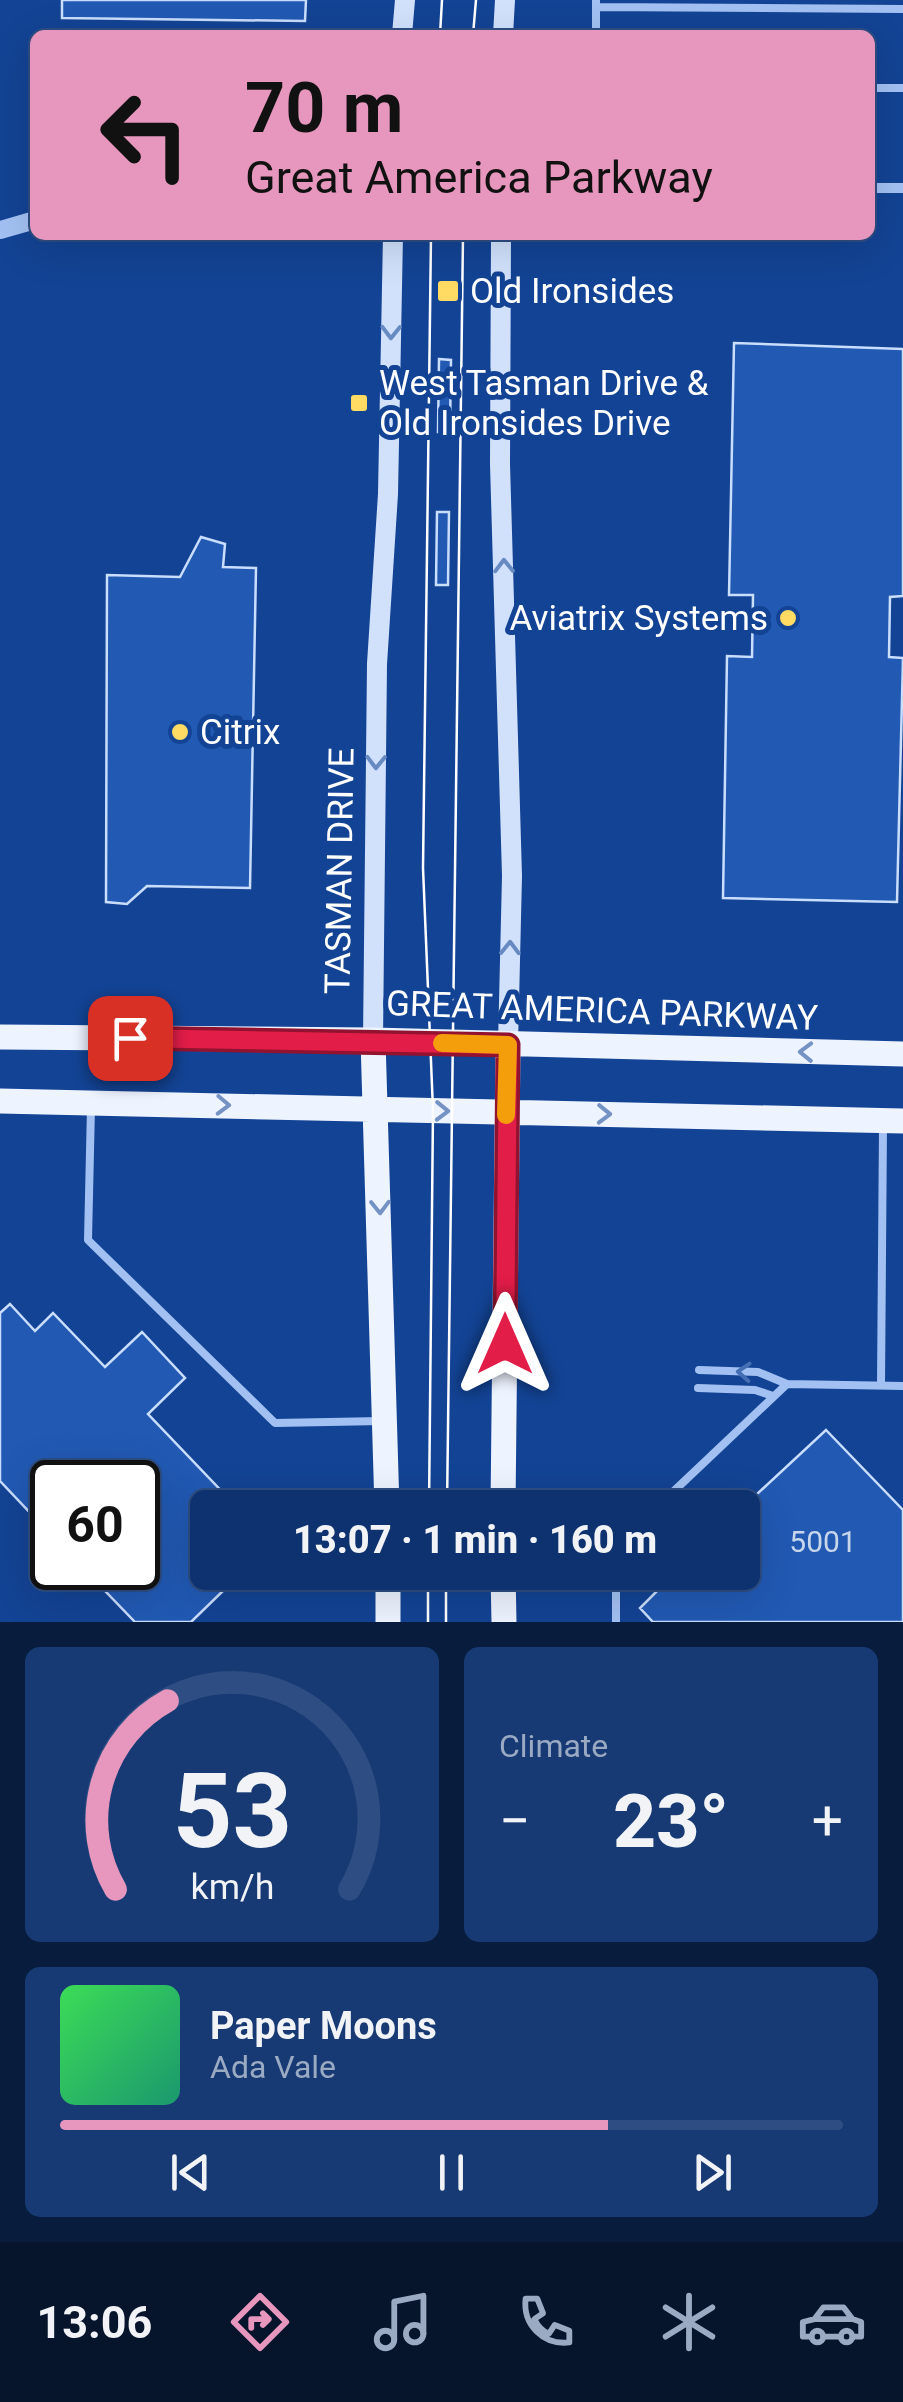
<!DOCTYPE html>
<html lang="en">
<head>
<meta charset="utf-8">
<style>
  body { margin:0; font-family:Roboto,sans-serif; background:#173a74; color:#f1f3f6; height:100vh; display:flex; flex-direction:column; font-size:38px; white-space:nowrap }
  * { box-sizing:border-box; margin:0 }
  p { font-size:32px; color:#9baac3 }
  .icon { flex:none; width:55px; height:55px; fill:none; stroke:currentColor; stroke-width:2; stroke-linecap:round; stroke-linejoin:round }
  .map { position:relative; height:1622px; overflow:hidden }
  .details { display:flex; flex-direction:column; gap:25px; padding:25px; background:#081c3d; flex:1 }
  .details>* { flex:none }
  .hud { position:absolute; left:30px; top:30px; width:845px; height:210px; border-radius:15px; box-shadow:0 10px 40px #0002,0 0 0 2px #2e4d82; background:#e797bd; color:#111; overflow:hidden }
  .speed { position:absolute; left:30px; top:1460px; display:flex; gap:20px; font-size:50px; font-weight:700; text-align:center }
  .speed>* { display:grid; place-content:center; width:130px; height:130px; border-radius:50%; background:#0e326f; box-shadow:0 10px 40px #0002,0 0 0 2px #2e4d82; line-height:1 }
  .speed .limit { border:5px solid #111; border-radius:15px; background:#fff; color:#111 }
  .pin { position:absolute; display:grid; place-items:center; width:85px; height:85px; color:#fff; margin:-42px; border-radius:20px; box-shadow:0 5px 15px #0006 }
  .me { position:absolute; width:110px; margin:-55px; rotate:0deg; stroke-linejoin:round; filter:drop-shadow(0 0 8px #0008) }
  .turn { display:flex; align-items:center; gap:35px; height:210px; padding:0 50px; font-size:45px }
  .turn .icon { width:130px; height:130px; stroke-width:2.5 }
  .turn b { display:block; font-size:70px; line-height:85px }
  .big { font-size:75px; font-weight:800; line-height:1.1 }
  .details .tile { flex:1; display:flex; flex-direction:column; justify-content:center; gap:15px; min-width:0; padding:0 35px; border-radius:15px; background:#173a74 }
  .details .dial { align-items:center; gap:0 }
  .dial svg { height:260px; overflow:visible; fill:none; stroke:#2e4d82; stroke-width:7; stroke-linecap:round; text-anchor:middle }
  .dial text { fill:#f1f3f6; stroke:none }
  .song { display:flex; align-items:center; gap:30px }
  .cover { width:120px; height:120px; border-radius:15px; background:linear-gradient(135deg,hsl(130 70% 55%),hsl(160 70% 35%)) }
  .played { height:10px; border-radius:5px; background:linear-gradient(90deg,#e797bd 70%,#2e4d82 70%) }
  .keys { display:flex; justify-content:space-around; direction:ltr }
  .heat { display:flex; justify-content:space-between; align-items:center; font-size:55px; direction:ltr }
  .details .tiles { flex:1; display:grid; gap:25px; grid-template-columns:1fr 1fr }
  .tile:last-child { grid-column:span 2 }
  .trip { position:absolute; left:190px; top:1490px; width:570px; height:100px; border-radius:15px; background:#0e326f; box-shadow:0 10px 40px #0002,0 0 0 2px #2e4d82; font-weight:800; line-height:100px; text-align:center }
  .tab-bar { display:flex; height:160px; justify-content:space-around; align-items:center; background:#06142c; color:#9baac3 }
  .tab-bar .icon { width:70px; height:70px }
  .tab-bar .selected { color:#e797bd }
  .tab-bar b { font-size:45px; color:#f1f3f6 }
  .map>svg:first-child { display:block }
  .building { fill:#2159b3; stroke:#c9ddfd; stroke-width:2.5 }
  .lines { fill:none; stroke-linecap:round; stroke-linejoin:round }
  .service { stroke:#a2c1f2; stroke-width:8 }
  .minor { stroke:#a2c1f2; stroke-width:10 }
  .tertiary { stroke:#a2c1f2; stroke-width:18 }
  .secondary { stroke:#d1e1fc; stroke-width:20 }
  .primary { stroke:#edf3ff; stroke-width:25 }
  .tram { stroke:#fff; stroke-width:2.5 }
  .oneway { stroke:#688ac3 }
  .oneway2 { stroke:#7592c4 }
  .oneway3 { stroke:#456fb5 }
  .route-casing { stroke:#92132f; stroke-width:25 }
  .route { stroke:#e11d48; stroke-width:18 }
  .slow { stroke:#f59e0b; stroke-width:18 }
  .poi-dot { fill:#ffdb63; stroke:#134394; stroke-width:4 }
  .labels { text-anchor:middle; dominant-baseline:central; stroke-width:10; stroke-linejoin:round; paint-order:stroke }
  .number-label { font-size:30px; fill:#c8d6ec }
  .poi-label { font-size:35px; fill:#fff; stroke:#134394; text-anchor:start }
  .street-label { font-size:35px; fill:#fff; stroke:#134394 }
</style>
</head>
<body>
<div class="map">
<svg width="903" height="1622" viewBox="0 0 903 1622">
  <rect width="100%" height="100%" fill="#134394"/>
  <path class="building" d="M 62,0 L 306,0 L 305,21 L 62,18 Z
    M 734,343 L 903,349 L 903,596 L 890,597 L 889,657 L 903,658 L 897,902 L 723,898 L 727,656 L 752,657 L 753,595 L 729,595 Z
    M 439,359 L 451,360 L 450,432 L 438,432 Z
    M 437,512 L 449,512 L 448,585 L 436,585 Z
    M 201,537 L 225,544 L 223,567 L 256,568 L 250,888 L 147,886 L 127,904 L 106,902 L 107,575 L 180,577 Z
    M 10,1304 L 35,1331 L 53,1313 L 105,1367 L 142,1332 L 185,1378 L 148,1414 L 231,1501 L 231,1508 L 208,1508 L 206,1567 L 208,1572 L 226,1588 L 191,1622 L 135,1622 L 83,1568 L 138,1568 L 138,1482 L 52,1482 L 52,1536 L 0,1481 L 0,1313 Z
    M 826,1430 L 903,1510 L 903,1622 L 653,1622 L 640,1608 L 676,1572 L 742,1572 L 742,1508 Z"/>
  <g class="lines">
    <path class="service" d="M 596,0 L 596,35
      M 596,7 L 903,9
      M 870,88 L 903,88
      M 91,1107 L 88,1240 L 275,1423 L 382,1421
      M 699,1370 L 758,1372 L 787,1384 L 903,1386
      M 881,1385 L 883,1125
      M 698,1388 L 755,1390 L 773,1396
      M 656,1508 L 787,1384
      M 616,1622 L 616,1572"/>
    <path class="minor" d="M 870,188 L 903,188"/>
    <path class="tertiary" d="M 0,230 L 35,220"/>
    <path class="secondary" d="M 402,35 L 405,0
      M 503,35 L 505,0
      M 501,235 L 500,464 L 512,876 L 508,1045
      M 373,1040 L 377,664 L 388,494 L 393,235"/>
    <path class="primary" d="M 0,1037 L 373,1040 L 903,1054
      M 373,1040 L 387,1508
      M 0,1101 L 903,1121
      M 503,1508 L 508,1045
      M 388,1572 L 388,1622
      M 503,1572 L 504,1622"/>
    <path class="tram" d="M 440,35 L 442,0
      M 473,35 L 476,0
      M 429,1508 L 433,1110 L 423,868 L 431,235
      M 447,1508 L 463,235
      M 446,1572 L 446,1622
      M 428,1622 L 428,1572"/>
  </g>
  <defs><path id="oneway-chevron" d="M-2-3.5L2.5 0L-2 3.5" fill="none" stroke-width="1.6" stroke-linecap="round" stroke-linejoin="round" transform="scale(2.5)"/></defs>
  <g class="oneway">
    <use href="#oneway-chevron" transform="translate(391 332) rotate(91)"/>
    <use href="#oneway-chevron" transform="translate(504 566) rotate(-91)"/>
    <use href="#oneway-chevron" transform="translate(376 762) rotate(91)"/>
    <use href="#oneway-chevron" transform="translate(510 948) rotate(-89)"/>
  </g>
  <g class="oneway2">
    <use href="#oneway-chevron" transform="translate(806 1052) rotate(-179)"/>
    <use href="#oneway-chevron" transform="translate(223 1105) rotate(2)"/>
    <use href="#oneway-chevron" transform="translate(442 1111) rotate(1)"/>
    <use href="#oneway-chevron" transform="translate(604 1114) rotate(1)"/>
    <use href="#oneway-chevron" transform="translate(380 1207) rotate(89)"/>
  </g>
  <use class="oneway3" href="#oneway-chevron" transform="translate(744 1372) rotate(-176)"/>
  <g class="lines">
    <g class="route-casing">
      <path id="route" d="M 130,1038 L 508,1045 L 505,1344"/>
    </g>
    <use href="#route" class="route"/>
    <path class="slow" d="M 442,1043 L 508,1045 L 506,1115"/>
  </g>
  <g class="poi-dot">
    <rect x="436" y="279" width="24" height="24" rx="5"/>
    <rect x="349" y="393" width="20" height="20" rx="5"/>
    <circle cx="788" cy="618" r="10"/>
    <circle cx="180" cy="732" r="10"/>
  </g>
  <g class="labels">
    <g class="number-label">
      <text x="823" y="1541">5001</text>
    </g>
    <g class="poi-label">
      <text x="470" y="291">Old Ironsides</text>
      <text x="379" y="383">West Tasman Drive &amp;<tspan x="379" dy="40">Old Ironsides Drive</tspan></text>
      <text x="768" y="618" text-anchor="end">Aviatrix Systems</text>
      <text x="200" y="732">Citrix</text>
    </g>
    <g class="street-label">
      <text transform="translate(340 871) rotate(-89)">TASMAN DRIVE</text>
      <text transform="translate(602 1011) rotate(2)">GREAT AMERICA PARKWAY</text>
    </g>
  </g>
</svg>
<div class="speed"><div class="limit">60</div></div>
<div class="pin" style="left:130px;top:1038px;background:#d93025"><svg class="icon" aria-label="arrive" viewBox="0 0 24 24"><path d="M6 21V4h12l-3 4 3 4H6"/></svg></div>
<svg class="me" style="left:505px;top:1344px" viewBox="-20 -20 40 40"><path d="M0-17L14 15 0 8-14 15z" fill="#e11d48" stroke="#fff" stroke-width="4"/></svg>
<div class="trip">13:07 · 1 min · 160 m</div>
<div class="hud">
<div class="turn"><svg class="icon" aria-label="left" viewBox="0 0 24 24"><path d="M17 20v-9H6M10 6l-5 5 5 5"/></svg><div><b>70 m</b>Great America Parkway</div></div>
</div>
</div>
<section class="details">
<div class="tiles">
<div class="tile dial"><svg viewBox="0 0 100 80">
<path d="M14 69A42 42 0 1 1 86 69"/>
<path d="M14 69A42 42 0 0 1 30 11" stroke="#e797bd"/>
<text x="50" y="56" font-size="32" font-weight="700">53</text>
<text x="50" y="72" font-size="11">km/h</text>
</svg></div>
<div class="tile"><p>Climate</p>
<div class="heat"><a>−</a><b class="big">23°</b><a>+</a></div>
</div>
<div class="tile">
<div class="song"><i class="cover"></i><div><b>Paper Moons</b><p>Ada Vale</p></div></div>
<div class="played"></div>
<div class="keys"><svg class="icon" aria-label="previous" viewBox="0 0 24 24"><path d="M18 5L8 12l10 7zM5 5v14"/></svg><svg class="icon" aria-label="pause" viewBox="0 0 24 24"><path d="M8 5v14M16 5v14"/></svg><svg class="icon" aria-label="next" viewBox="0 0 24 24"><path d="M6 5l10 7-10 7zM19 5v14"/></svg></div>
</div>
</div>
</section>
<nav class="tab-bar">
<b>13:06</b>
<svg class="icon selected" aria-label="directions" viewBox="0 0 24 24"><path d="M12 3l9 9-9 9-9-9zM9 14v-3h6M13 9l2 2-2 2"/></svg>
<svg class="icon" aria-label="music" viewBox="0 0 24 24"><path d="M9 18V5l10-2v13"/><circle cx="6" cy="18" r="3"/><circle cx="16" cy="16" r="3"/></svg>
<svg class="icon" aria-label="phone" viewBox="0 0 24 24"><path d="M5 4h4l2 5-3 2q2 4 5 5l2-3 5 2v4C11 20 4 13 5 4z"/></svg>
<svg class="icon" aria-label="climate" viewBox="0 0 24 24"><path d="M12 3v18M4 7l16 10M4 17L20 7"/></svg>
<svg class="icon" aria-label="car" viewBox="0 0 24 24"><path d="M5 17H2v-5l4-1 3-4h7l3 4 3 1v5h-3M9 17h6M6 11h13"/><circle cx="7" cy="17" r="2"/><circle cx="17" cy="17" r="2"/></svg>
</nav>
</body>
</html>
